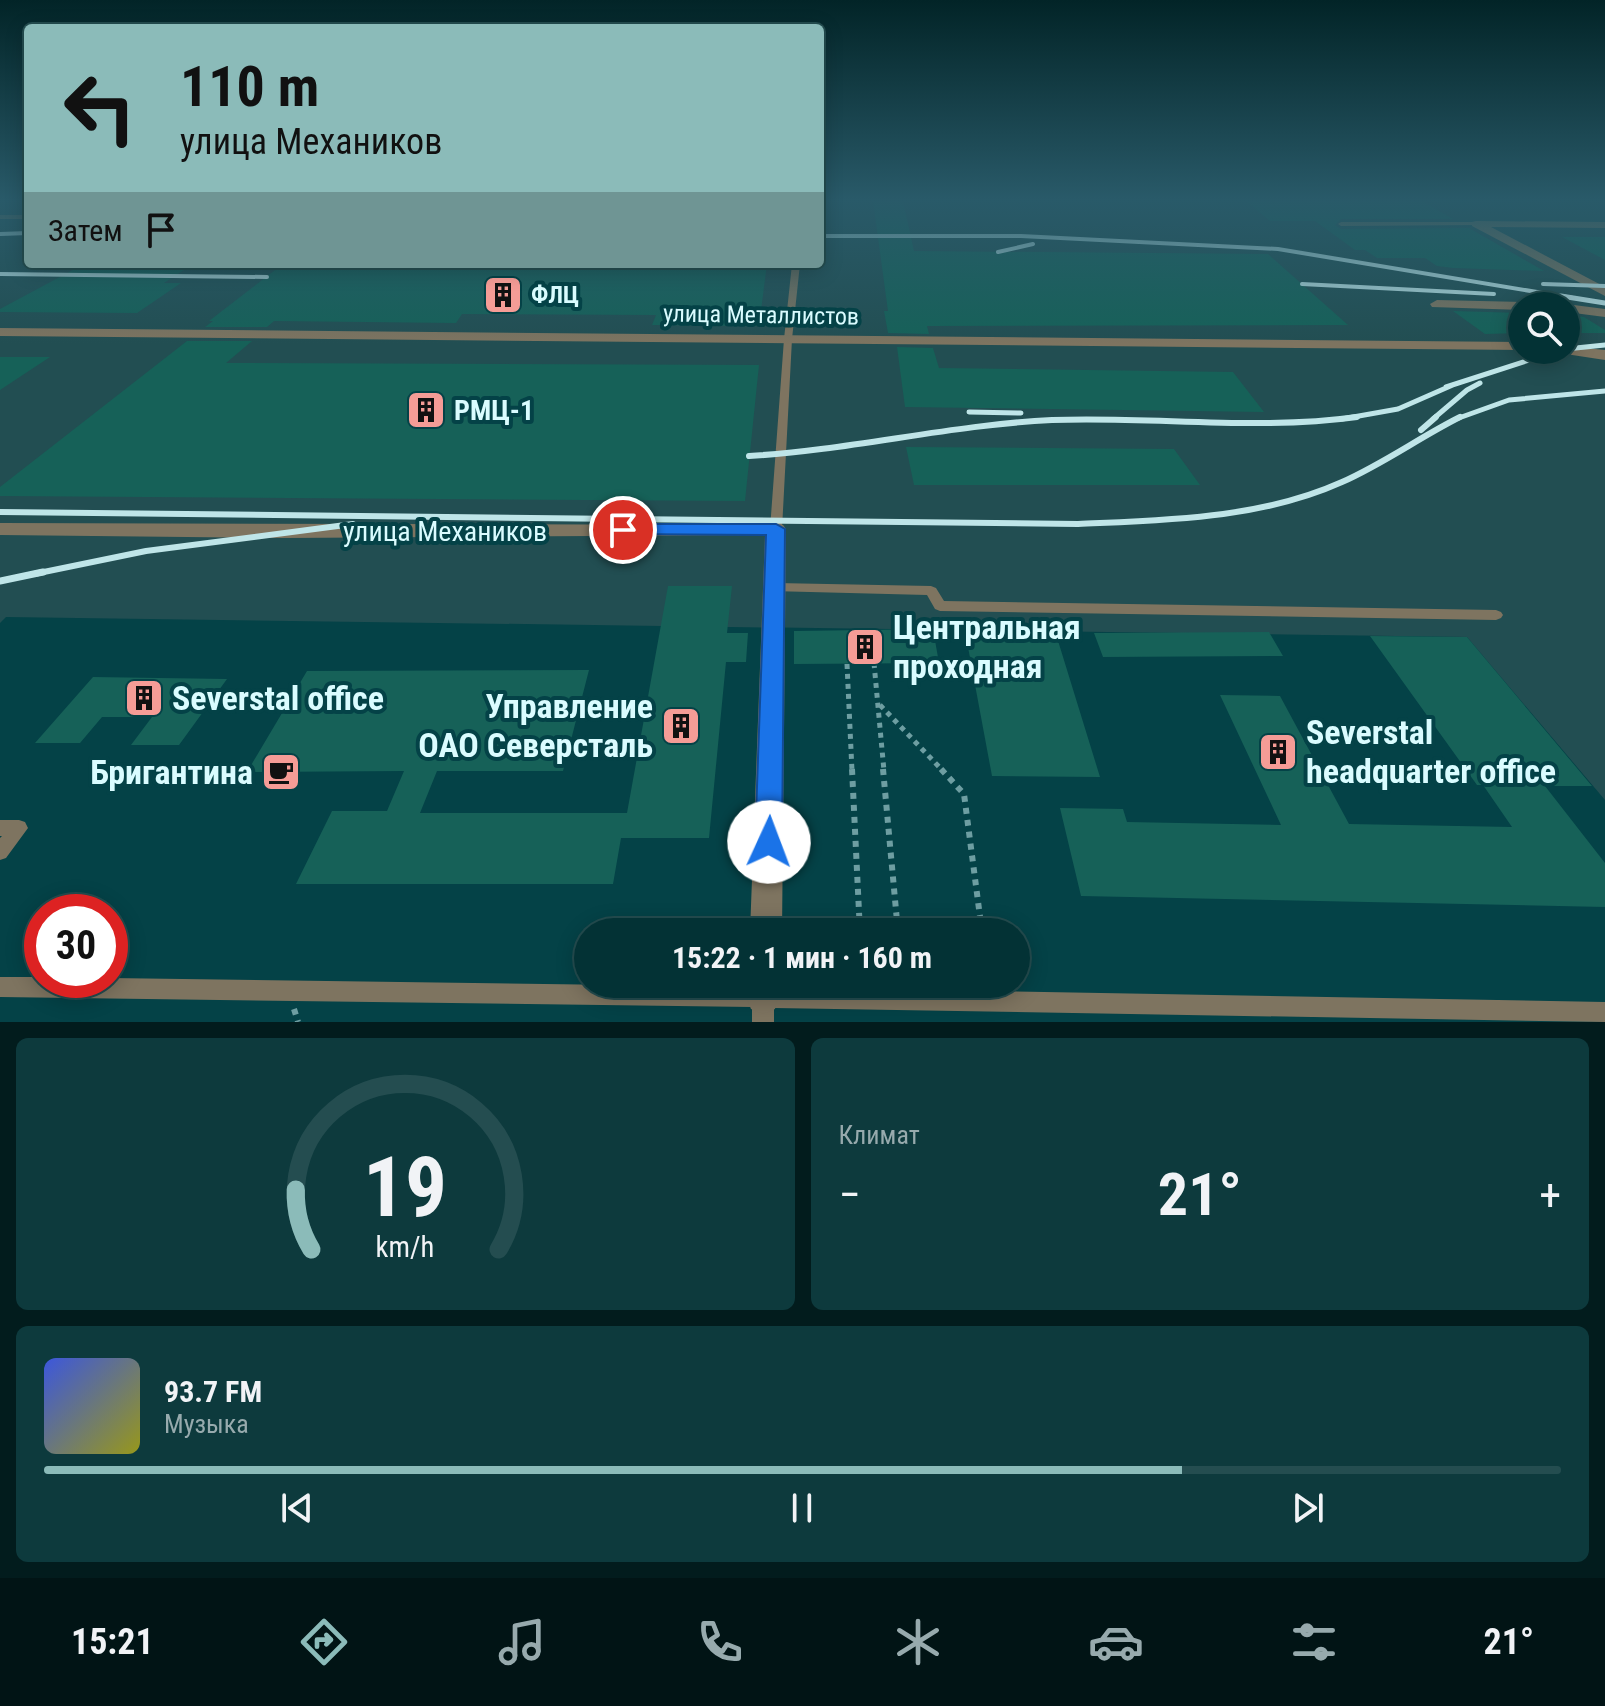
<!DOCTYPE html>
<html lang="ru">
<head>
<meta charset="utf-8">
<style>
  body { margin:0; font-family:"Roboto Condensed",sans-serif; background:#0d3a3d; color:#f1f3f6; height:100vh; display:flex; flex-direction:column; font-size:30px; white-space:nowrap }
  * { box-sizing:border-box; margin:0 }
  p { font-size:26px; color:#97aaad }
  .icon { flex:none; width:44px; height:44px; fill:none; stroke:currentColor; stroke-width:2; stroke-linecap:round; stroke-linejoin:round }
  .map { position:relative; height:1022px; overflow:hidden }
  .panel { display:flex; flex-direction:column; gap:16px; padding:16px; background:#021c1d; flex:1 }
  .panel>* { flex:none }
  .hud { position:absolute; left:24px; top:24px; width:800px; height:244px; border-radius:8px; box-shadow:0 4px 20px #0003,0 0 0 2px #244d50; background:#8bbbb9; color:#111; overflow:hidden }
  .tools { position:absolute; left:1508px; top:292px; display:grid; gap:16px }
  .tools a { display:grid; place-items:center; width:72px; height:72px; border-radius:50%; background:#033235; box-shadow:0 4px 20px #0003,0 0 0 2px #244d50; font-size:40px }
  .speed { position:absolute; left:24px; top:894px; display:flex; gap:16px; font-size:40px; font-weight:700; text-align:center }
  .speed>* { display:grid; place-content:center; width:104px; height:104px; border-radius:50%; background:#033235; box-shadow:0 4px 20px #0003,0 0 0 2px #244d50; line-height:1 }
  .speed .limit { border:12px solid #d22; background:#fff; color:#111 }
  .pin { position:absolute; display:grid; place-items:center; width:68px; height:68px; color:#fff; margin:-34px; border:4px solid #fff; border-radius:50%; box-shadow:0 2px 8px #0007 }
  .me { position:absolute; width:88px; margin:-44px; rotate:2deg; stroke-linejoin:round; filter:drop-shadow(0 0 6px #0008) }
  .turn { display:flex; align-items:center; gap:28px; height:168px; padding:0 24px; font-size:36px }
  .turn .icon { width:104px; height:104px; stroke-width:2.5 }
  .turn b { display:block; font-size:56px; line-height:68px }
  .then { display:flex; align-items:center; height:76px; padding:0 24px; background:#0003; gap:16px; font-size:30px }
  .big { font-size:60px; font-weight:700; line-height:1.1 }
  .panel .widget { flex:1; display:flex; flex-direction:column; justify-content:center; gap:12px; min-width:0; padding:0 28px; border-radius:12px; background:#0d3a3d }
  .panel .dial { align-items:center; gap:0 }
  .dial svg { height:208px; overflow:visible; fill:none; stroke:#244d50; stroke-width:7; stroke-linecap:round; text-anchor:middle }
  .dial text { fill:#f1f3f6; stroke:none }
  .song { display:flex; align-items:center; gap:24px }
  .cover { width:96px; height:96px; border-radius:12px; background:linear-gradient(135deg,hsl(230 70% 55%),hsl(60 70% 35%)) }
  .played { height:8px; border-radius:4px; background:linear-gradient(90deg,#8bbbb9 75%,#244d50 75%) }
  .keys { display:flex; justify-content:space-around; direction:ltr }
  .heat { display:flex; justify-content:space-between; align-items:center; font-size:44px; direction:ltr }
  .panel .tiles { flex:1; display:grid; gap:16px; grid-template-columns:1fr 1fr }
  .widget:last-child { grid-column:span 2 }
  .trip { position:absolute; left:574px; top:918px; width:456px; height:80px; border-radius:40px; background:#033235; box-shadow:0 4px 20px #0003,0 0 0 2px #244d50; font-weight:700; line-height:80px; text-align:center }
  .tabs { display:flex; height:128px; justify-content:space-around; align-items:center; background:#011415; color:#97aaad }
  .tabs .icon { width:56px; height:56px }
  .tabs .active { color:#8bbbb9 }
  .tabs b { font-size:36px; color:#f1f3f6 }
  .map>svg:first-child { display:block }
  .built { fill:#224e52; fill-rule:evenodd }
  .building { fill:#166158 }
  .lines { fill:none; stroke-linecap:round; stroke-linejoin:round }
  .path-far1 { stroke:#6e9ea2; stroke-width:5; stroke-dasharray:5 5; stroke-linecap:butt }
  .path { stroke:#6e9ea2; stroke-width:6; stroke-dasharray:6 6; stroke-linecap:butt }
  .lane { fill:#7e7460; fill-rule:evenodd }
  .street { fill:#7e7460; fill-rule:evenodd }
  .rail-far3 { stroke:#bfe5e8; stroke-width:4 }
  .rail-far2 { stroke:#bfe5e8; stroke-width:5 }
  .rail-far1 { stroke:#bfe5e8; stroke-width:6 }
  .rail { stroke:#bfe5e8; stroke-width:7 }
  .route { fill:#1a73e8; stroke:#114b97; stroke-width:2 }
  .labels { text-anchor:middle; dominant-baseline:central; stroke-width:8; stroke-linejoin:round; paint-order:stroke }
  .far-poi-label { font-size:24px; font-weight:bold; fill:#dafcff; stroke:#044247; text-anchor:start }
  .far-street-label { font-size:24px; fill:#dafcff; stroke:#044247 }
  .poi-label { font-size:28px; font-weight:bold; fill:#dafcff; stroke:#044247; text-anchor:start }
  .street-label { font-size:28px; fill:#dafcff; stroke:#044247 }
  .near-poi-label { font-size:34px; font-weight:bold; fill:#dafcff; stroke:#044247; text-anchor:start }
</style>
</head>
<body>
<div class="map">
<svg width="1605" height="1022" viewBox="0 0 1605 1022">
  <rect width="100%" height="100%" fill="#044247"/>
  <path class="built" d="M 0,201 L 28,201 L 28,264 L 820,264 L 820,201 L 1605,201 L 1605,800 L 1467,637 L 6,617 L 0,623 ZM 1522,306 L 1566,306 L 1566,350 L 1522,350 Z"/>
  <path class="building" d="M 873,201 L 903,201 L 914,251 L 1268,254 L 1348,325 L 927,326 L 929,334 L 888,333 L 884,311 L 888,311 Z
    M 1246,201 L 1422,201 L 1453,219 L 1341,219 L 1335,225 L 1341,229 L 1469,228 L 1544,271 L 1453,268 L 1437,266 L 1425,258 L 1377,258 L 1365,250 L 1355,250 L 1315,221 L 1270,221 Z
    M 1562,237 L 1605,237 L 1605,260 Z
    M 84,264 L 193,264 L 164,283 L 181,283 L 137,313 L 0,312 L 0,309 Z
    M 283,264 L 767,264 L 759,326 L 652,325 L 656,315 L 462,314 L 456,323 L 274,321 L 267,327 L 205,327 L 213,321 L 209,321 Z
    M 1453,311 L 1522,313 L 1522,333 L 1485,334 Z
    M 1566,315 L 1584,317 L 1605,330 L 1605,333 L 1566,333 Z
    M 187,341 L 252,341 L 226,363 L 759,365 L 745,501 L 0,496 L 0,487 Z
    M 897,347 L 933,348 L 939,368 L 1233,372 L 1264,412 L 905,407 Z
    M 0,357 L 50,357 L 0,390 Z
    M 906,447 L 1174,449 L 1200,485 L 914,485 Z
    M 668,586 L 732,586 L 727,633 L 748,633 L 746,662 L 726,662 L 709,838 L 621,838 L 613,884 L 296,884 L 332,811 L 387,811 L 404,771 L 247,772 L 307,671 L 589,670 L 563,771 L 437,771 L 420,813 L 627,813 Z
    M 933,629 L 939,663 L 794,664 L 794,631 Z
    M 965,631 L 1055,631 L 1100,777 L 992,776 Z
    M 1269,632 L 1283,656 L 1103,657 L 1094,633 Z
    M 1370,636 L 1467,637 L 1592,786 L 1545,786 L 1605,863 L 1605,907 L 1081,896 L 1060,808 L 1123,809 L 1127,822 L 1281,825 L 1220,695 L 1280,696 L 1349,824 L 1512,827 L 1483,785 L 1477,785 Z
    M 93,677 L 227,679 L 179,745 L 131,745 L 152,717 L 102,717 L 80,743 L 35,743 Z"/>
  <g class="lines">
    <path class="path-far1" d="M 874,663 L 884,771
      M 847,664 L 852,771
      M 880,705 L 943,771"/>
    <path class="path" d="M 852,769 L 860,932
      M 883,769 L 898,932
      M 941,769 L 964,794 L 982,932
      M 294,1009 L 298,1022"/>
    <path class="lane" d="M 0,215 L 28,215 L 28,219 L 0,219 Z
      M 1476,222 L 1478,223 L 1478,225 L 1341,226 L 1338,224 L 1341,222 Z
      M 792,264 L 800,264 L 792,339 L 782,529 L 776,533 L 770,529 L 784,339 Z
      M 776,583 L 931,586 L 936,588 L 944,601 L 1496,610 L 1501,612 L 1503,615 L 1501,618 L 1496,620 L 940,611 L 935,609 L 927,595 L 771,591 L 769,588 L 771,585 Z
      M 0,820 L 19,820 L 25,822 L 28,828 L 6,858 L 0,860 L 0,838 L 2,836 L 0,836 Z
      M 0,977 L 42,977 L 42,980 L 110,980 L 110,978 L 763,987 L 1605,1002 L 1605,1022 L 774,1008 L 774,1022 L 752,1022 L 752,1007 L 0,997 Z"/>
    <path class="street" d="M 1476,221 L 1605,222 L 1605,228 L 1491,227 L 1605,287 L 1605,296 L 1472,226 L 1472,222 Z
      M 1437,300 L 1524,302 L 1531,306 L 1522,306 L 1522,310 L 1432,307 L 1430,304 Z
      M 1566,304 L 1605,309 L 1605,317 L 1566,312 L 1566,306 L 1560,306 Z
      M 0,328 L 1522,342 L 1524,350 L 0,336 Z
      M 1566,346 L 1605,350 L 1605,360 L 1559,353 L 1556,350 L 1566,350 Z
      M 0,523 L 783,525 L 786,529 L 782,932 L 750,932 L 765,535 L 286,538 L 0,535 Z
      M 747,984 L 781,984 L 775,1009 L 763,1014 L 751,1009 L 746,997 Z"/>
    <path class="rail-far3" d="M 0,234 L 28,233
      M 820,236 L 1021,236 L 1278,249 L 1573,298
      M 998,252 L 1033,244
      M 0,274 L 267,277
      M 1302,284 L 1494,294
      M 1543,284 L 1605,286"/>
    <path class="rail-far2" d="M 1561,296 L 1605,303
      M 1566,349 L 1605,345
      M 1446,387 L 1560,350
      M 969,412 L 1021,413
      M 1342,419 L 1398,409 L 1455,384
      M 1433,419 L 1467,390 L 1480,383
      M 1456,419 L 1509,400 L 1605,391"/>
    <path class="rail-far1" d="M 1421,430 L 1436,417
      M 749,456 C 851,450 950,425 1052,420 C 1153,416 1256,431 1357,417
      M 0,512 L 1078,524 C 1166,520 1260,519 1342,482 C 1383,464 1420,437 1460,417
      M 34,574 L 146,551 L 353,524"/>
    <path class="rail" d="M 0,581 L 43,572"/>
  </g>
  <linearGradient id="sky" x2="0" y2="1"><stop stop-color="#022427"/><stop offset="0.58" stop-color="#295a69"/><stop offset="1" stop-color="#295a69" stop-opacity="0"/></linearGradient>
  <rect width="1605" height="344" fill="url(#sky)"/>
  <path class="route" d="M 623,524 L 776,524 L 785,529 L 782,842 L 778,851 L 769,854 L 759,851 L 755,842 L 766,535 L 616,534 L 614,530 Z"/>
  <defs>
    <g id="building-square" transform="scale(2)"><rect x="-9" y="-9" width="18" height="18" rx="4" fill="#f59c96" stroke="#044247"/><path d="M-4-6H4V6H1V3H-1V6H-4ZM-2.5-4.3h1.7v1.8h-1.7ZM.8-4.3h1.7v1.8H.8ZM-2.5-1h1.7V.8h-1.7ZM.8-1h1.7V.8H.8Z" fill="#111"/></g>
    <g id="cafe-square" transform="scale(2)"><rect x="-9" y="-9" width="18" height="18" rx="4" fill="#f59c96" stroke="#044247"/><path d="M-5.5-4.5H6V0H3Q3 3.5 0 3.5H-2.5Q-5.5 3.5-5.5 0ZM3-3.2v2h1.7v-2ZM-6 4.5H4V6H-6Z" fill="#111"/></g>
  </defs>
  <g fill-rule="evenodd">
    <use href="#building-square" x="503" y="295"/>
    <use href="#building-square" x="426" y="410"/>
    <use href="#building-square" x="865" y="647"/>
    <use href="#building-square" x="144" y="698"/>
    <use href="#building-square" x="681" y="726"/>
    <use href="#building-square" x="1278" y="752"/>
    <use href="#cafe-square" x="281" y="772"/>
  </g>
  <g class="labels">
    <g class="far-poi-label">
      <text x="531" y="295">ФЛЦ</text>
    </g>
    <g class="far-street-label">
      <text transform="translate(761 315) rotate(1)">улица Металлистов</text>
    </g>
    <g class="poi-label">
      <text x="454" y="410">РМЦ-1</text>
    </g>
    <g class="street-label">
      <text x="445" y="531">улица Механиков</text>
    </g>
    <g class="near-poi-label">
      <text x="893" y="627">Центральная<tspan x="893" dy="39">проходная</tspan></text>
      <text x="172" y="698">Severstal office</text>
      <text x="653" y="706" text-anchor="end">Управление<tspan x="653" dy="39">OAO Северсталь</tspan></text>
      <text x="1306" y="732">Severstal<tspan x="1306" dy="39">headquarter office</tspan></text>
      <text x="253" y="772" text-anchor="end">Бригантина</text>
    </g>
  </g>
</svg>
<div class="tools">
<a><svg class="icon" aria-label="search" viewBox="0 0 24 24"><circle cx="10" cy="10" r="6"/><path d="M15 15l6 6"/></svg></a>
</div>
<div class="speed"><div class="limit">30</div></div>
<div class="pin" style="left:623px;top:530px;background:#d93025"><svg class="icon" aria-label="arrive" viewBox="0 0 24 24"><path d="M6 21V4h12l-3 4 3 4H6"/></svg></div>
<svg class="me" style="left:769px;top:842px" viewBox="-20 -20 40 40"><circle r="19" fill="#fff"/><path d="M0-13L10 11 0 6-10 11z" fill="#1a73e8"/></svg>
<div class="trip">15:22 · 1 мин · 160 m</div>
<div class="hud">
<div class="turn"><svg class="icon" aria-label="left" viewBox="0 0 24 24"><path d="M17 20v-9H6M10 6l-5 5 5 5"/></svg><div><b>110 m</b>улица Механиков</div></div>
<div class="then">Затем<svg class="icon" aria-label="arrive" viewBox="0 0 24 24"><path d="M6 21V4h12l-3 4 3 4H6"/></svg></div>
</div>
</div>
<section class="panel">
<div class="tiles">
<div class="widget dial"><svg viewBox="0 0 100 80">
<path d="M14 69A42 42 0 1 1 86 69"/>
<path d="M14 69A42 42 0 0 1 8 46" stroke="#8bbbb9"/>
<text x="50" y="56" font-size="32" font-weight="700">19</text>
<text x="50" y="72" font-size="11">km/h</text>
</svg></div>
<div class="widget"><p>Климат</p>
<div class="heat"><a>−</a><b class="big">21°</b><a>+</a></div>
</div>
<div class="widget">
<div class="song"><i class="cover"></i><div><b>93.7 FM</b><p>Музыка</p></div></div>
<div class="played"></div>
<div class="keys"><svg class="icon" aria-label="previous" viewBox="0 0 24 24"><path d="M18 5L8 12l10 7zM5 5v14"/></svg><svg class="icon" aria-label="pause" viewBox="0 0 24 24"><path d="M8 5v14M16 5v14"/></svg><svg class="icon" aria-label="next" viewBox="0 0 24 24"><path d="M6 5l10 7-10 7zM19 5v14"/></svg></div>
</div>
</div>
</section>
<nav class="tabs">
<b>15:21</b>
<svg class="icon active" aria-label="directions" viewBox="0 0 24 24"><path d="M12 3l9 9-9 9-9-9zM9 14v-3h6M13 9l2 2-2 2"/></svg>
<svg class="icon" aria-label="music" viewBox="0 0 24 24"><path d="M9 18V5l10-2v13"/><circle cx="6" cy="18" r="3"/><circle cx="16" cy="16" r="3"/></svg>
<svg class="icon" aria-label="phone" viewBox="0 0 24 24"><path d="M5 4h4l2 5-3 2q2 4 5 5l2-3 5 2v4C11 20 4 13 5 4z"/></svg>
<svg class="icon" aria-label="climate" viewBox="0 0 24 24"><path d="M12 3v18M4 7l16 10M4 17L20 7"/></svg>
<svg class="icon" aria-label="car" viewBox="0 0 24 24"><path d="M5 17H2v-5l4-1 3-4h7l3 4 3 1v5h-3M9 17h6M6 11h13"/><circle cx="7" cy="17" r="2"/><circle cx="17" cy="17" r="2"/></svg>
<svg class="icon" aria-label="filters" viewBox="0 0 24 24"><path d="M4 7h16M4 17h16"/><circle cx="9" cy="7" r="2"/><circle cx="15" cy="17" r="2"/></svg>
<b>21°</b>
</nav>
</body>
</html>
